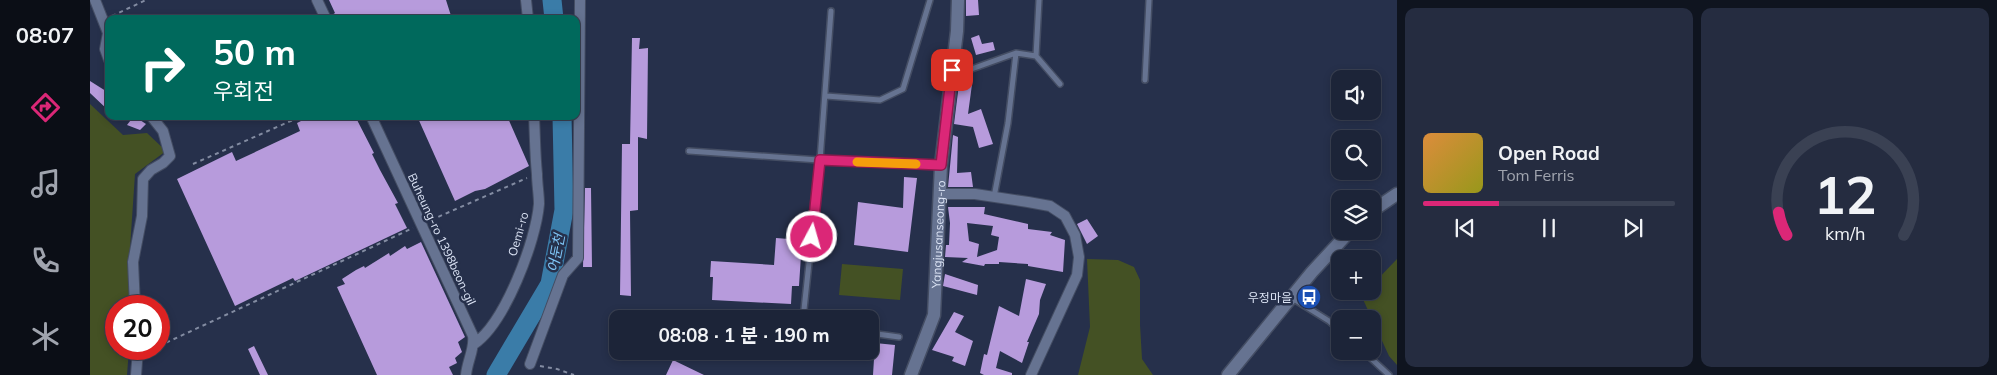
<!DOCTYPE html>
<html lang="ko">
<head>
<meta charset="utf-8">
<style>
  body { margin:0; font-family:Mulish,"Noto Sans KR",sans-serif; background:#252c40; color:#f1f3f6; height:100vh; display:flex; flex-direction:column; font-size:19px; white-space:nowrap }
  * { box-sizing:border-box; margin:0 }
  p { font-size:16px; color:#a0a4ae }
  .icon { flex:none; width:28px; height:28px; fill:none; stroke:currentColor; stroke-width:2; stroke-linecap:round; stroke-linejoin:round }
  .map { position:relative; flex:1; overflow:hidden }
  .panel { display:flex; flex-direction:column; gap:8px; padding:8px; background:#0f141f; width:600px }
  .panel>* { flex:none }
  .top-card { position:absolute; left:15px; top:15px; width:475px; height:105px; border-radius:10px; box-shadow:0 2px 8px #0003,0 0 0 1px #3a4153; background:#00695c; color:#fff; overflow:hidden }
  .controls { position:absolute; left:1241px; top:70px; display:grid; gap:10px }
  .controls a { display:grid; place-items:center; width:50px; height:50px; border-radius:10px; background:#1c2438; box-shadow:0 2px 8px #0003,0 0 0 1px #3a4153; font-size:25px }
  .speed { position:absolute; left:15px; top:295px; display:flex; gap:10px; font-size:25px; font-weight:700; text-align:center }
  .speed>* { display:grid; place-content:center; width:65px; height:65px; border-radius:50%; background:#1c2438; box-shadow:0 2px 8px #0003,0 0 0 1px #3a4153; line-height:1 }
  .speed .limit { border:8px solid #d22; background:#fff; color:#111 }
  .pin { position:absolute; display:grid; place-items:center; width:42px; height:42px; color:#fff; margin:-21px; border-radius:10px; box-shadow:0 2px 8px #0006 }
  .me { position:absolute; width:55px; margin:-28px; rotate:6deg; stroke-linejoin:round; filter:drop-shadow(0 0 4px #0008) }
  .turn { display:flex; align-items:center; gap:18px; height:105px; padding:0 25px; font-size:22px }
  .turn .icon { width:65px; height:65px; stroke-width:2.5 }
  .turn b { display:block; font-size:35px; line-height:42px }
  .panel .tile { flex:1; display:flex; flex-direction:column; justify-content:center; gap:8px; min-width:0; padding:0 18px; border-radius:10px; background:#252c40 }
  .panel .dial { align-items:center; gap:0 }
  .dial svg { height:130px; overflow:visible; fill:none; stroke:#3a4153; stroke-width:7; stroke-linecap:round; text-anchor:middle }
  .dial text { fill:#f1f3f6; stroke:none }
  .song { display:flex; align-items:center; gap:15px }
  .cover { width:60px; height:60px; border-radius:8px; background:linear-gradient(135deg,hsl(30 70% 55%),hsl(60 70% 35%)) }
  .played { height:5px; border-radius:2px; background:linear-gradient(90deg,#db2777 30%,#3a4153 30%) }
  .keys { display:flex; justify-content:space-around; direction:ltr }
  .panel .tiles { flex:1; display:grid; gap:8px; grid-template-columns:repeat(2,1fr) }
  .trip { position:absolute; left:519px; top:310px; width:270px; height:50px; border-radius:10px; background:#1c2438; box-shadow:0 2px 8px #0003,0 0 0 1px #3a4153; font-weight:700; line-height:50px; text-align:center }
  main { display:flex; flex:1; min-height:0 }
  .menu { display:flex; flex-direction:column; width:90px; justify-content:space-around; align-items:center; background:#0b0e16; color:#a0a4ae }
  .menu .icon { width:35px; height:35px }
  .menu .current { color:#db2777 }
  .menu b { font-size:22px; color:#f1f3f6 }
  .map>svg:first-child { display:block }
  .green { fill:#445124 }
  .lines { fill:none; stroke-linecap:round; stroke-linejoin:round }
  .river { stroke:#3a7ca8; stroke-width:19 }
  .building { fill:#b79bdc; fill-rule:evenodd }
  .service-casing { stroke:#444d63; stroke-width:8 }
  .minor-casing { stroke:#444d63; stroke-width:12 }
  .tertiary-casing { stroke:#444d63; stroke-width:15 }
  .path { stroke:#838ca2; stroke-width:2; stroke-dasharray:4 4; stroke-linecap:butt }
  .service { stroke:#667391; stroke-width:5 }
  .minor { stroke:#667391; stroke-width:10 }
  .tertiary { stroke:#667391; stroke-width:12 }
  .route-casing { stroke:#8e194d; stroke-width:12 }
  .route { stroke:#db2777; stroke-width:9 }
  .slow { stroke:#f59e0b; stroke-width:9 }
  .labels { text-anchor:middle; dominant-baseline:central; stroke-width:5; stroke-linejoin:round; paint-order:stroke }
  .street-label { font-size:12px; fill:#dbe3f4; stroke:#26304b }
  .poi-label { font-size:12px; fill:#dbe3f4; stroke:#26304b; text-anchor:end }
  .water-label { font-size:14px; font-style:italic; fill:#80c7f8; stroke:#26304b }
</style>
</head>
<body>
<main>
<nav class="menu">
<b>08:07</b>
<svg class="icon current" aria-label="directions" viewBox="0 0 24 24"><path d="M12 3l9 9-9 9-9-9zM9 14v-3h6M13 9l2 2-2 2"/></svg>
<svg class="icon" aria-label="music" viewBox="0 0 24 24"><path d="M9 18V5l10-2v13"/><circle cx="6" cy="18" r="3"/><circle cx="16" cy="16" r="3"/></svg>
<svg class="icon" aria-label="phone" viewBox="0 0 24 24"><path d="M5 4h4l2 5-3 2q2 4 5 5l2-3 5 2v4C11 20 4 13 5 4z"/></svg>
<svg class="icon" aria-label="climate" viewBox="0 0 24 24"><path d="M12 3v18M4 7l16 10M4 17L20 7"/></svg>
</nav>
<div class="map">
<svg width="1307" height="375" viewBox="0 0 1307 375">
  <rect width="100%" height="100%" fill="#26304b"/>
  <path class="green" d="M 0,104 L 33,135 L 57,133 L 76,151 L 45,174 L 40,248 L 39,306 L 26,306 L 26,349 L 39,349 L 37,375 L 0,375 Z
    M 997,259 L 1028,260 L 1044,267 L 1050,280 L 1050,325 L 1052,359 L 1063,375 L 988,375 L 1000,327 Z
    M 1307,259 L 1307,365 L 1299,356 L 1271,295 L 1275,291 L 1282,291 L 1283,284 Z
    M 752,264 L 813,269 L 810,300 L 749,295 Z"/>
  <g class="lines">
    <path class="river" d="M 462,0 L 464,19
      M 406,375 L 460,284 L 474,210 L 472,116"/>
  </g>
  <path class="building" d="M 239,0 L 356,0 L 362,19 L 243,19 L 242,15 L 245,13 Z
    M 876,0 L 888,0 L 889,15 L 876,16 Z
    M 889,35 L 892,44 L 903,42 L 905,50 L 886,55 L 881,38 Z
    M 542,38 L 550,38 L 549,49 L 558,48 L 557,139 L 548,137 L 548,210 L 540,211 L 541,296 L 530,295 L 532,144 L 540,144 Z
    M 883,77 L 878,114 L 891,109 L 903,144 L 889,148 L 883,127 L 864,124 L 869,84 Z
    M 0,81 L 19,93 L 19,111 L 0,93 Z
    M 44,116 L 56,124 L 50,130 L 37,125 Z
    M 221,116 L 265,116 L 284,153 L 282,154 L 290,170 L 308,203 L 305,204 L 317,228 L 205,281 L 203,278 L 145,306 L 87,179 L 142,152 L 146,161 L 210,131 L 207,123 Z
    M 327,116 L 417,116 L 439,166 L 395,189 L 385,191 L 365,201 Z
    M 863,135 L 868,137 L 867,173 L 881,172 L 883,187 L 858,187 Z
    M 814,177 L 827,178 L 818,252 L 764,245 L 768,202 L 813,208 Z
    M 495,188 L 501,188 L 502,267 L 493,267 Z
    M 858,207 L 895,207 L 894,214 L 938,224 L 938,229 L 962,232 L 960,235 L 975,240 L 973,272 L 938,266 L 938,264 L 909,262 L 909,264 L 895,264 L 894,266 L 872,262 L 878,258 L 855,257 L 856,245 L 859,245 L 860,223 ZM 877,223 L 903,226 L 901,235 L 909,237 L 907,250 L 887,257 L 889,244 L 879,241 Z
    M 997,219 L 1008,236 L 997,244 L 987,224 Z
    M 686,238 L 712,240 L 709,286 L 702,286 L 701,304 L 622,300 L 623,277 L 620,277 L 621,261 L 684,265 Z
    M 331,242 L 375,337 L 368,342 L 372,352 L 365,358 L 367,363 L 359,367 L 363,375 L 287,375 L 247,287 L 255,284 L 252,279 L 266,270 L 274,266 L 275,268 L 299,253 L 300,256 L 315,246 L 317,249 Z
    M 855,274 L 888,285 L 887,295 L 853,286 Z
    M 936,279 L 956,284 L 950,300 L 949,314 L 937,342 L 939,342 L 932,363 L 910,351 L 906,368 L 922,373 L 922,375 L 894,375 L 890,373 L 894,354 L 897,355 L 909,306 L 929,316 Z
    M 864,312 L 874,316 L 865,332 L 883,341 L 875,366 L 862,361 L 864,357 L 842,350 Z
    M 785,343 L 805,345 L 802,375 L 783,375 Z
    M 164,346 L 178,375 L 170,375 L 158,349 Z
    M 583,360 L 614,375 L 576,375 Z"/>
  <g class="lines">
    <g class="service-casing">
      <path id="service" d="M 926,53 L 946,56 L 970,84
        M 946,56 L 949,0
        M 864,71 L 876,71 L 926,53 L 918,123 L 904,197
        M 1055,80 L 1059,0
        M 736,96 L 790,100 L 813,89 L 840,0
        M 599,151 L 743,161 L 851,165
        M 1202,298 L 1239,321 L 1250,331
        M 713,319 L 730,160 L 741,11
        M 780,333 L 809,337
        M 1273,351 L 1299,375"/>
    </g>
    <g class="minor-casing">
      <path id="minor" d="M 5,0 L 18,33 L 15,49 L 19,60
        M 227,0 L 236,19
        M 436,0 L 438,19
        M 281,116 L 383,336 C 385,348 377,362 376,375
        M 850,194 L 885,194 L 938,202 L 960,206 L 975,216 L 985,235 L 989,257 L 987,275 L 941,375
        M 45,306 L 43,262 L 52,216 L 53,179 L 61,170 L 73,163 L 80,156 L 73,131 L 61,116
        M 384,344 C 415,323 446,241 449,204 C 449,194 447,184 447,174 C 445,155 445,135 444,116
        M 440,364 L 473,275 L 488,258 L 490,0
        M 46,375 L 48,349"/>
    </g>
    <g class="tertiary-casing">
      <g id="tertiary">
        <path d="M 1282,211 L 1307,194"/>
        <path id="s1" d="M 821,375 L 844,315 L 851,165 L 867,31 L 868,0"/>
        <path d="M 1138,375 L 1222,272 L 1260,231"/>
      </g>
    </g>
    <path class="path" d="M 22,16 L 56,0
      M 103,164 L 212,116
      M 341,220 L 437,178
      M 69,346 L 323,228
      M 58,351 L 64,349
      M 450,366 L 467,369 L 484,375"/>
    <use href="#service" class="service"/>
    <use href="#minor" class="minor"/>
    <use href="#tertiary" class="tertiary"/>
  </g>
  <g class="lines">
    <g class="route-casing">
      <path id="route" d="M 722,237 L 730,160 L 851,165 L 862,70"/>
    </g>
    <use href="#route" class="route"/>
    <path class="slow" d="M 767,162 L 826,164"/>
  </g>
  <defs>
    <g id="bus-disc" transform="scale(1.25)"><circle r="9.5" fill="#1a4fb4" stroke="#26304b"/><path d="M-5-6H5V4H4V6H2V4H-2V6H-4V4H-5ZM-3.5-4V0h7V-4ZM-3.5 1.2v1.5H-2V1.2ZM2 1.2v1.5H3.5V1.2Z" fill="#fff"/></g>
  </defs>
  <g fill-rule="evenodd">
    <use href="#bus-disc" x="1219" y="297"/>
  </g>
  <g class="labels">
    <g class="street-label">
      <text transform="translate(428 234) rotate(-74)">Oemi-ro</text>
      <text stroke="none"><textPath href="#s1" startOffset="145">Yangjusanseong-ro</textPath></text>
      <text transform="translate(352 239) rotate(65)">Buheung-ro 1398beon-gil</text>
    </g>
    <g class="poi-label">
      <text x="1202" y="297">우정마을</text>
    </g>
    <g class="water-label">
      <text transform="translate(466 253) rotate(-79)">어둔천</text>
    </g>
  </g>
</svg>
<div class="controls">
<a><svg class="icon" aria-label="sound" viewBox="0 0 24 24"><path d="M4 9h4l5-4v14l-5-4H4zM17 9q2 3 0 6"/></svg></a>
<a><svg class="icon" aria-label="search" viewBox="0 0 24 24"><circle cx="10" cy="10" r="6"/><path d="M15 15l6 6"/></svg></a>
<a><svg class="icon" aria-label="layers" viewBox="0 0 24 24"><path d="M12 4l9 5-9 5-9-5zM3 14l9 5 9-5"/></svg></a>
<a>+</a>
<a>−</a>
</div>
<div class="speed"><div class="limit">20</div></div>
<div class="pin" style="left:862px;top:70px;background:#d93025"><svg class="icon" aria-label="arrive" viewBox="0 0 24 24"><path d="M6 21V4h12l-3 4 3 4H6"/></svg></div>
<svg class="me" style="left:722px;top:237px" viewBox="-20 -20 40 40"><circle r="17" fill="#db2777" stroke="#fff" stroke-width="3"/><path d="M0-11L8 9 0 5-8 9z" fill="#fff"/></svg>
<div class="trip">08:08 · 1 분 · 190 m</div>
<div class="top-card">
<div class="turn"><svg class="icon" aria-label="right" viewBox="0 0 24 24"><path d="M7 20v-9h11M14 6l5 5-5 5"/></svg><div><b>50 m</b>우회전</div></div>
</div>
</div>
<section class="panel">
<div class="tiles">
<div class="tile">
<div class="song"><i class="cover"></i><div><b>Open Road</b><p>Tom Ferris</p></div></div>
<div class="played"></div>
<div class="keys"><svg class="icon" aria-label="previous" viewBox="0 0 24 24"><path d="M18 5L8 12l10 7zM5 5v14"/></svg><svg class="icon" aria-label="pause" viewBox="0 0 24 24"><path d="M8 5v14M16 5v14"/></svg><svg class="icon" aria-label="next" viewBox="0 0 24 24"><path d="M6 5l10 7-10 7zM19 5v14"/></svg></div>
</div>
<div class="tile dial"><svg viewBox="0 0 100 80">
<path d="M14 69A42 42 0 1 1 86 69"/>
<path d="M14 69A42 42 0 0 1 9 55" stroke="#db2777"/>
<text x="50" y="56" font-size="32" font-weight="700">12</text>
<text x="50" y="72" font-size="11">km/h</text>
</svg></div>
</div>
</section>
</main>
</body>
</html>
